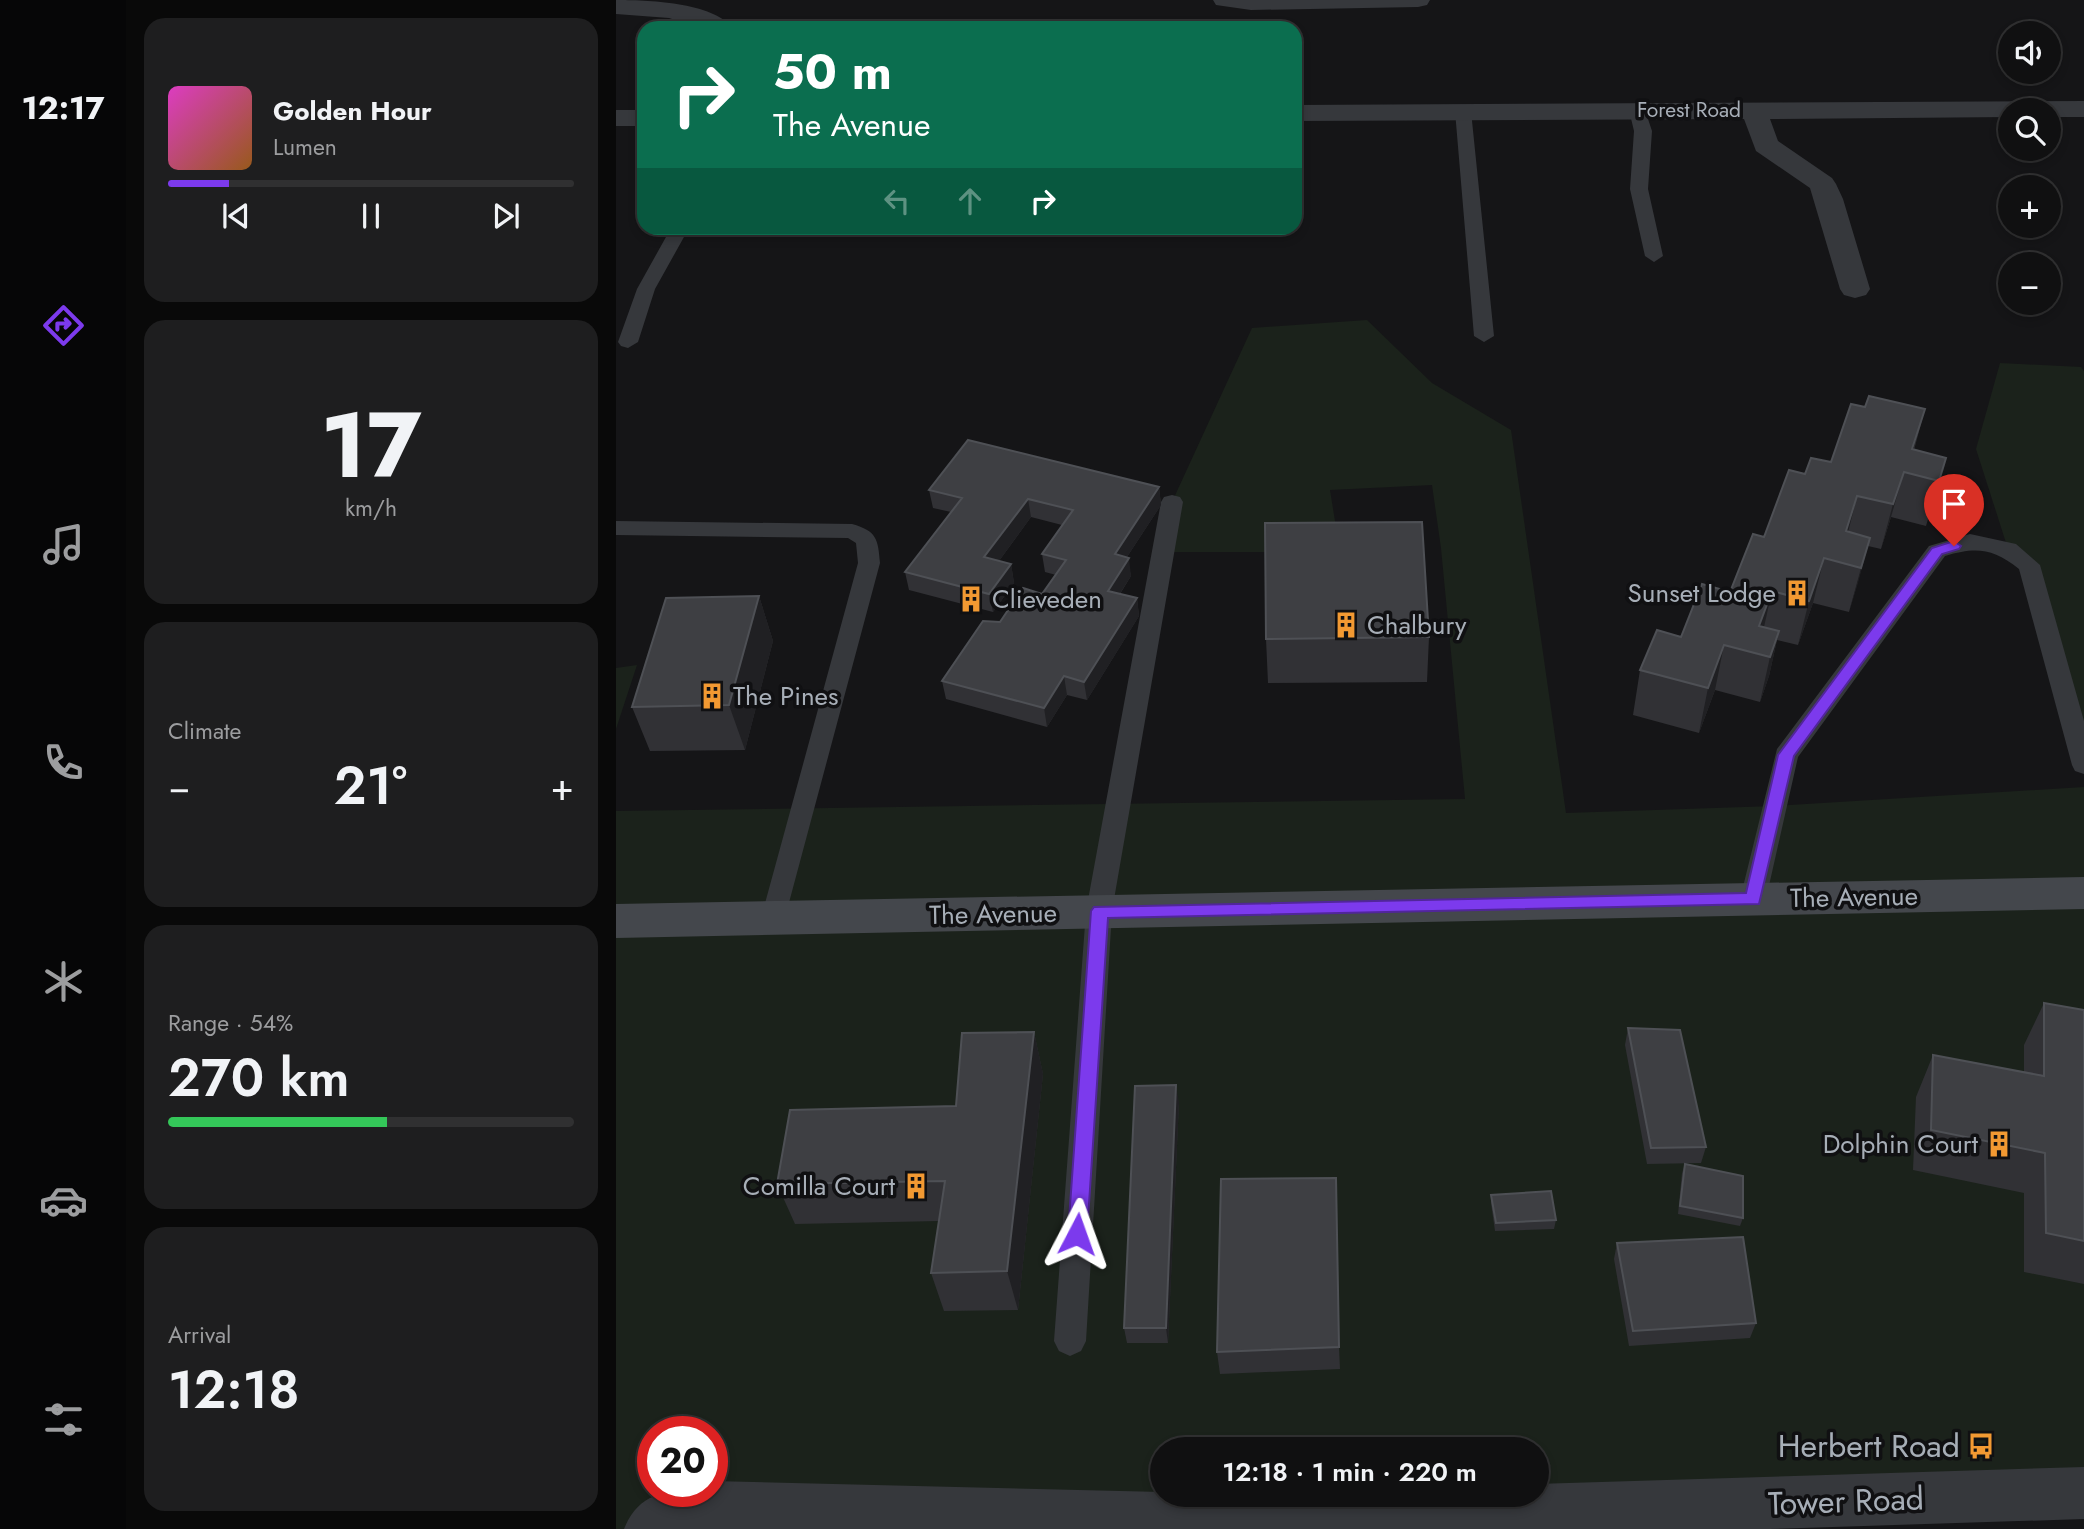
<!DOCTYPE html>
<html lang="en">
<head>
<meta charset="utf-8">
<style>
  body { margin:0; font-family:Jost,sans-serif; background:#1e1e1f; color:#f1f3f6; height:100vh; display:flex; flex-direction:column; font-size:26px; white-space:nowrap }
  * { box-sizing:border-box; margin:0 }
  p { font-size:23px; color:#9c9d9f }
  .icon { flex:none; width:38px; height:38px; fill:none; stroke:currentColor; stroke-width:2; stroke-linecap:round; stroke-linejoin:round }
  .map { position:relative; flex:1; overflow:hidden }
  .sheet { display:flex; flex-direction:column; gap:18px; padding:18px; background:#090909; width:490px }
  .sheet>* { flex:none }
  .hud { position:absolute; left:21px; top:21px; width:665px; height:214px; border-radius:21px; box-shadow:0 4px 10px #0003,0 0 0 2px #303031; background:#0b6e4f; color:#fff; overflow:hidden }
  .fabs { position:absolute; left:1382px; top:21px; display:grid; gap:14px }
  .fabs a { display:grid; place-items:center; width:63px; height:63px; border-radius:50%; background:#101011; box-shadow:0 4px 10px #0003,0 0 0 2px #303031; font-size:35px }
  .speed { position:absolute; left:21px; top:1416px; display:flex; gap:14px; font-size:35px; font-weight:700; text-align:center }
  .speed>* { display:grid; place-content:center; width:91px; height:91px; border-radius:50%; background:#101011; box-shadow:0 4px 10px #0003,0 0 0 2px #303031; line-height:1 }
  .speed .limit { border:10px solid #d22; background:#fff; color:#111 }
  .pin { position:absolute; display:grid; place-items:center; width:60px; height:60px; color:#fff; margin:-72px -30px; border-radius:50% 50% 50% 0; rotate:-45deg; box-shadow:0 0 7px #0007 }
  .pin .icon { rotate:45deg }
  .me { position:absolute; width:77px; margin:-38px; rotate:4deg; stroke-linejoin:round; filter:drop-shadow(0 0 5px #0008) }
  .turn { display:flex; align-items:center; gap:24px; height:147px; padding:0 21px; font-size:32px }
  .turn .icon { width:91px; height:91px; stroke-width:2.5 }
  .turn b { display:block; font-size:49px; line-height:60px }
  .lanes { display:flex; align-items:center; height:66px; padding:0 21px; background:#0003; justify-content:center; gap:35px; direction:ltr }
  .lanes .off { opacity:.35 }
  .big { font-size:52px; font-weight:600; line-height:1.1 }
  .sheet .widget { flex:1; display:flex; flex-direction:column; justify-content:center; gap:10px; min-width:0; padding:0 24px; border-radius:21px; background:#1e1e1f }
  .sheet .dial { align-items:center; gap:0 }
  .dial b { font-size:91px; line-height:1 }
  .song { display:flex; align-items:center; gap:21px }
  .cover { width:84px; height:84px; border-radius:10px; background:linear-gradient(135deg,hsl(310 70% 55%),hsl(30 70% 35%)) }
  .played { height:7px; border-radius:4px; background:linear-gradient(90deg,#7c3aed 15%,#303031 15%) }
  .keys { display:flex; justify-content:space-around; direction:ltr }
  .heat { display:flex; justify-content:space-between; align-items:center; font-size:38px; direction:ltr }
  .charge { height:10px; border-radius:5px; background:linear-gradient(90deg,#34c759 54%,#303031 0) }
  .trip { position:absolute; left:534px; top:1437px; width:399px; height:70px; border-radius:35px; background:#101011; box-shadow:0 4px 10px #0003,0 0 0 2px #303031; font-weight:600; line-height:70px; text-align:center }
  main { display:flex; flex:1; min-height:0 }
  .tab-bar { display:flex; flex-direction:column; width:126px; justify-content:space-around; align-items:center; background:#060607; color:#9c9d9f }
  .tab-bar .icon { width:49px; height:49px }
  .tab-bar .selected { color:#7c3aed }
  .tab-bar b { font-size:32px; color:#f1f3f6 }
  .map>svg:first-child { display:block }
  .green { fill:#1b221b; fill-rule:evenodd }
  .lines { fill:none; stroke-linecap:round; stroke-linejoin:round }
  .service { fill:#36383c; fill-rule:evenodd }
  .minor { fill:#36383c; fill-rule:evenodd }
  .secondary { fill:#44474c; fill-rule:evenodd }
  .wall { fill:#313135 }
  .shaded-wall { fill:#202023 }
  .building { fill:#3e3f43; stroke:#4e5055; stroke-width:2 }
  .route { fill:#7c3aed; stroke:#51269a; stroke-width:2 }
  .labels { text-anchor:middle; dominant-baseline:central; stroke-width:7; stroke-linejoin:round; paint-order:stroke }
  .far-street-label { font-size:21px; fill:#a7aeb7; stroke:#101012 }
  .poi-label { font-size:26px; fill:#a7aeb7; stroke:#101012; text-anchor:end }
  .street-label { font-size:26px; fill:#a7aeb7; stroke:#101012 }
  .near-poi-label { font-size:32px; fill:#a7aeb7; stroke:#101012; text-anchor:end }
  .near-street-label { font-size:32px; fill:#a7aeb7; stroke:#101012 }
</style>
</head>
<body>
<main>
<nav class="tab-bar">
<b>12:17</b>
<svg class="icon selected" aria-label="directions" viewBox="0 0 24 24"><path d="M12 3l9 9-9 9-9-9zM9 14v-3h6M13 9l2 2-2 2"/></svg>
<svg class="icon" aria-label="music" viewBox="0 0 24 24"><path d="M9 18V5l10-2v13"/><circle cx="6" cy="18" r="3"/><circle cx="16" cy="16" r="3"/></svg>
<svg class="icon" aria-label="phone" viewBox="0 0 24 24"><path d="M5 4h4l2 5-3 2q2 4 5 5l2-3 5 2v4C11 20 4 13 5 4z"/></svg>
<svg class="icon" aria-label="climate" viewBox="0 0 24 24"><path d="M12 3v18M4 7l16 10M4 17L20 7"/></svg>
<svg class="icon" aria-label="car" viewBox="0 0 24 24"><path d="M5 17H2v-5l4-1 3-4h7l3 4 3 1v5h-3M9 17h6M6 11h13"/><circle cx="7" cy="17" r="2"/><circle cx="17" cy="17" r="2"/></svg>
<svg class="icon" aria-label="filters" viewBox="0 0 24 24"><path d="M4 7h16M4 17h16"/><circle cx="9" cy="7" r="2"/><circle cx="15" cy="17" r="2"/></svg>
</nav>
<section class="sheet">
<div class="widget">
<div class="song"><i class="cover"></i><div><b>Golden Hour</b><p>Lumen</p></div></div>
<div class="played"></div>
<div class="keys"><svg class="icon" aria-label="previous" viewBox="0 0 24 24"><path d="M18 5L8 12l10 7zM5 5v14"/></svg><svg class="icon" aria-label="pause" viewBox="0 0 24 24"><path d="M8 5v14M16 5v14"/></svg><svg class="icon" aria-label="next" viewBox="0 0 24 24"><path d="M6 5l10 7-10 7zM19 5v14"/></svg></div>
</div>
<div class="widget dial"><b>17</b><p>km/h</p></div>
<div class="widget"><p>Climate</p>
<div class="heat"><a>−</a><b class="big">21°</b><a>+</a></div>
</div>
<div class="widget"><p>Range · 54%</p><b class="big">270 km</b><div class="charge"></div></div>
<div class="widget"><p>Arrival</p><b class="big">12:18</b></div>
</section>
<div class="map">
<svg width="1468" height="1529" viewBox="0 0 1468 1529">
  <rect width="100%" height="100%" fill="#151517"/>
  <path class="green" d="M 751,320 L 816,383 L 895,430 L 950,813 L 1158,806 L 1468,787 L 1468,1493 L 0,1529 L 0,811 L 849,799 L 825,548 L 816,485 L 714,490 L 724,552 L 546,552 L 556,502 L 636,328 ZM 37,1432 L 96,1432 L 96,1491 L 37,1491 ZM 546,1449 L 920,1449 L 920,1494 L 546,1494 Z
    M 1384,363 L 1465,367 L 1468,371 L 1468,765 L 1422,593 L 1392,549 L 1360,449 Z
    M 21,665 L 0,729 L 0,668 Z"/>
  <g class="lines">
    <path class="service" d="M 1021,105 L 1029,110 L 1036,131 L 1032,189 L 1047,256 L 1038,262 L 1029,256 L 1014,189 L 1018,131 L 1013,110 Z
      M 847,106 L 855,111 L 878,336 L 868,342 L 858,336 L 839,111 Z
      M 55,228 L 73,228 L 39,289 L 22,342 L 12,348 L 5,346 L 2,342 L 21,289 Z
      M 556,495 L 564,497 L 567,502 L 496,911 L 470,1341 L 465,1351 L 454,1356 L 443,1351 L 438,1341 L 470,911 L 545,502 L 548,497 Z
      M 0,521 L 236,524 C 261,531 262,539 264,563 L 167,925 L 158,928 L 149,925 L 145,918 L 242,563 L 240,543 L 232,538 L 0,535 Z
      M 1354,534 L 1400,544 L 1424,565 L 1468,721 L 1468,774 L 1459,771 L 1456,765 L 1403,569 C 1376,548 1360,547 1329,556 L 1182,757 L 1150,899 L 1146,906 L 1137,909 L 1128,906 L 1124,899 L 1161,749 L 1313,546 Z"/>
    <path class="minor" d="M 0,0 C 29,0 98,2 116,28 L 84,28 L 53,18 L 0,14 Z
      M 597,0 L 814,0 L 811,5 L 802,7 L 635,10 L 600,5 Z
      M 1468,101 L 1468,117 L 1433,117 L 1433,110 L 1395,110 L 1395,117 L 1154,119 L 1162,141 L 1216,178 L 1220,184 L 1227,199 L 1254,289 L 1250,295 L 1239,298 L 1228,295 L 1224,289 L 1194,188 L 1140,151 L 1128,119 L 679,121 L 679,105 Z
      M 0,110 L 28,110 L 28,126 L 0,126 Z
      M 1468,1467 L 1468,1519 L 1153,1529 L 8,1529 C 25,1487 57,1491 96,1491 L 96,1481 L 546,1492 L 546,1494 L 920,1494 L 920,1484 Z"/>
    <path class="secondary" d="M 1468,877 L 1468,909 L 0,938 L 0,904 Z"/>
  </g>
  <path class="wall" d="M 1249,407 L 1309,409 L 1298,450 L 1330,458 L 1310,526 L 1275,517 L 1265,549 L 1252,546 L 1233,612 L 1197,603 L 1182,645 L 1161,640 L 1153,676 L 1144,702 L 1099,690 L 1083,733 L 1017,715 L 1024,670 L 1065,637 L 1114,592 L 1189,474 L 1215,462 Z
    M 543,487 L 545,505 L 511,557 L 515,576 L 504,594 L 521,598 L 523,616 L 471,700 L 451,695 L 431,727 L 330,699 L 326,681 L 384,622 L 426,594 L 440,575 L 429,572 L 426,554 L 446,525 L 415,517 L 383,561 L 395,564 L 398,583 L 377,612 L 293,590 L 289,572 L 335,512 L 317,508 L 313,490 Z
    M 143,596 L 157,641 L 129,750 L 34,751 L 16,707 Z
    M 813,637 L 811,682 L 652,683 L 650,639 Z
    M 1428,1003 L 1468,1010 L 1468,1284 L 1408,1272 L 1408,1193 L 1297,1170 L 1300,1097 L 1317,1055 L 1408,1072 L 1408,1045 Z
    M 1012,1028 L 1090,1147 L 1085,1163 L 1031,1164 L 1009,1045 Z
    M 418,1032 L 427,1074 L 402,1310 L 328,1311 L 315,1273 L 323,1221 L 179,1224 L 161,1184 L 340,1106 Z
    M 563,1102 L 552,1343 L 511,1343 L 508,1328 Z
    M 1069,1164 L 1127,1218 L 1124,1226 L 1062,1214 L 1066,1173 Z
    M 875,1195 L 940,1220 L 938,1229 L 879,1231 L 875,1203 Z
    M 1001,1243 L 1140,1323 L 1134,1338 L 1013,1346 L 998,1259 Z
    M 723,1347 L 724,1369 L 604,1374 L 601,1352 Z"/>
  <path class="shaded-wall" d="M 1309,409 L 1296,454 L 1296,449 Z
    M 1288,472 L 1275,517 L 1265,549 L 1277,504 Z
    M 543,487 L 545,505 L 501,572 L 499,554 Z
    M 1241,496 L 1230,541 L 1230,531 Z
    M 412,499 L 415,517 L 372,576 L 368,557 Z
    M 1254,538 L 1242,583 L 1233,612 L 1245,568 Z
    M 513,558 L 515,576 L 494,609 L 492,591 Z
    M 1208,558 L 1197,603 L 1182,645 L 1193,601 Z
    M 395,564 L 398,583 L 377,612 L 373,594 Z
    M 1156,591 L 1146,636 L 1143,626 Z
    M 143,596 L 157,641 L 129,750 L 113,705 Z
    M 521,598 L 523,616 L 471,700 L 468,682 Z
    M 1163,631 L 1153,676 L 1144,702 L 1154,657 Z
    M 1108,645 L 1099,690 L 1083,733 L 1092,688 Z
    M 448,676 L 451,695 L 431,727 L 428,708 Z
    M 418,1032 L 427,1074 L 402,1310 L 391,1271 Z
    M 560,1085 L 563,1102 L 552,1343 L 550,1328 Z"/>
  <path class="building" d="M 1253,396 L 1309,409 L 1296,449 L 1330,458 L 1323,481 L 1288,472 L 1277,504 L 1241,496 L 1230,531 L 1254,538 L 1245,568 L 1208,558 L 1193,601 L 1156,591 L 1143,626 L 1163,631 L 1154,657 L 1108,645 L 1092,688 L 1024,670 L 1041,630 L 1065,637 L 1086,584 L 1114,592 L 1137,534 L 1148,537 L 1173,470 L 1189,474 L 1195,458 L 1215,462 L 1235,404 L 1249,407 Z
    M 352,440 L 543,487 L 499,554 L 513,558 L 492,591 L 521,598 L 468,682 L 448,676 L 428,708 L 326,681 L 367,621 L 384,622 L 407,588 L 426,594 L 450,560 L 426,554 L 457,510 L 412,499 L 368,557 L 395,564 L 373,594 L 289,572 L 346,498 L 313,490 Z
    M 806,522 L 813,637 L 650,639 L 649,523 Z
    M 143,596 L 113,705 L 16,707 L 50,598 Z
    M 1428,1003 L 1468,1010 L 1468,1241 L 1430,1233 L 1429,1153 L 1315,1130 L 1317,1055 L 1428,1076 Z
    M 1012,1028 L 1064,1030 L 1090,1147 L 1035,1148 Z
    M 418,1032 L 391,1271 L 315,1273 L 329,1181 L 161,1184 L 174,1110 L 340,1106 L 346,1033 Z
    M 560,1085 L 550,1328 L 508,1328 L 519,1086 Z
    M 1069,1164 L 1127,1176 L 1127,1218 L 1064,1206 Z
    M 720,1178 L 723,1347 L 601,1352 L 605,1179 Z
    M 935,1191 L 940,1220 L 880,1223 L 875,1195 Z
    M 1127,1237 L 1140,1323 L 1017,1331 L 1001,1243 Z"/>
  <path class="route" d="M 1338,541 L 1345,546 L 1343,549 L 1326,554 L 1178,756 L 1143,904 L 492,918 L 471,1234 L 468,1240 L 461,1243 L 455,1240 L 452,1234 L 475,911 L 478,907 L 1130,893 L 1162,755 L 1316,548 Z"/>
  <defs>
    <g id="building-bare" transform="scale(2.1)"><path d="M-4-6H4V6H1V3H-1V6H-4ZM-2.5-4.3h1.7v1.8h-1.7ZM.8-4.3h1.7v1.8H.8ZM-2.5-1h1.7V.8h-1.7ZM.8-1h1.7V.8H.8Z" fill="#f29932" stroke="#101012" stroke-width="2.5" paint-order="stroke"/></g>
    <g id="bus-bare" transform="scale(2.1)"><path d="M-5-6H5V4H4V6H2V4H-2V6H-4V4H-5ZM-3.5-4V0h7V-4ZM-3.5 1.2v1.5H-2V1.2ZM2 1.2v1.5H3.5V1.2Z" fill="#f29932" stroke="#101012" stroke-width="2.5" paint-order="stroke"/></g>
  </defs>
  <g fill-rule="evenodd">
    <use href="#building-bare" x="1181" y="593"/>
    <use href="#building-bare" x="355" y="599"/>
    <use href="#building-bare" x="730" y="625"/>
    <use href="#building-bare" x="96" y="696"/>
    <use href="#building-bare" x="1383" y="1144"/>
    <use href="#building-bare" x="300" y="1186"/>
    <use href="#bus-bare" x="1365" y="1446"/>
  </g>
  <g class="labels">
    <g class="far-street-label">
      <text x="1073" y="110">Forest Road</text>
    </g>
    <g class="poi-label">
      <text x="1160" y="593">Sunset Lodge</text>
      <text x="376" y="599" text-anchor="start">Clieveden</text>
      <text x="751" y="625" text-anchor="start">Chalbury</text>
      <text x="117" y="696" text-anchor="start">The Pines</text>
      <text x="1362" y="1144">Dolphin Court</text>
      <text x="279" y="1186">Comilla Court</text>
    </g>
    <g class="street-label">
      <text transform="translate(1238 897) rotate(-1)">The Avenue</text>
      <text transform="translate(377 914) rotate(-1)">The Avenue</text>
    </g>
    <g class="near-poi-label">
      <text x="1344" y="1446">Herbert Road</text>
    </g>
    <g class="near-street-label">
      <text transform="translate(1230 1501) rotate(-2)">Tower Road</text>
    </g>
  </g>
</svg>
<div class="fabs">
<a><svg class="icon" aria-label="sound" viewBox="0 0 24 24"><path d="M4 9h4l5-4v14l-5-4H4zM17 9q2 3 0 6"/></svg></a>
<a><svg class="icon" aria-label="search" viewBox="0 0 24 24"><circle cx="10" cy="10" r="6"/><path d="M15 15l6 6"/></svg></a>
<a>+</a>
<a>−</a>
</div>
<div class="speed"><div class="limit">20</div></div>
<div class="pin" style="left:1338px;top:546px;background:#d93025"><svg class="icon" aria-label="arrive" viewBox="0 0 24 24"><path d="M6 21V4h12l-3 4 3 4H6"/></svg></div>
<svg class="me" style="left:461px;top:1234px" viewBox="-20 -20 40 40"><path d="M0-17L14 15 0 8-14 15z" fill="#7c3aed" stroke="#fff" stroke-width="4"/></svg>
<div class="trip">12:18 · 1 min · 220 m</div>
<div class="hud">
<div class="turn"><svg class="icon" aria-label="right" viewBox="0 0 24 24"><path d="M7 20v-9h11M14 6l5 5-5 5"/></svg><div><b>50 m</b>The Avenue</div></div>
<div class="lanes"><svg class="icon off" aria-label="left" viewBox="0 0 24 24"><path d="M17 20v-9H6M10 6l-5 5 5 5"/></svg><svg class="icon off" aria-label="ahead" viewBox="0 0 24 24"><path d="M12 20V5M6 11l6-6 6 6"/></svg><svg class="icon" aria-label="right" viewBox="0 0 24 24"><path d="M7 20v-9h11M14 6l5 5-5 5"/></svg></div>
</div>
</div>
</main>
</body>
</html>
